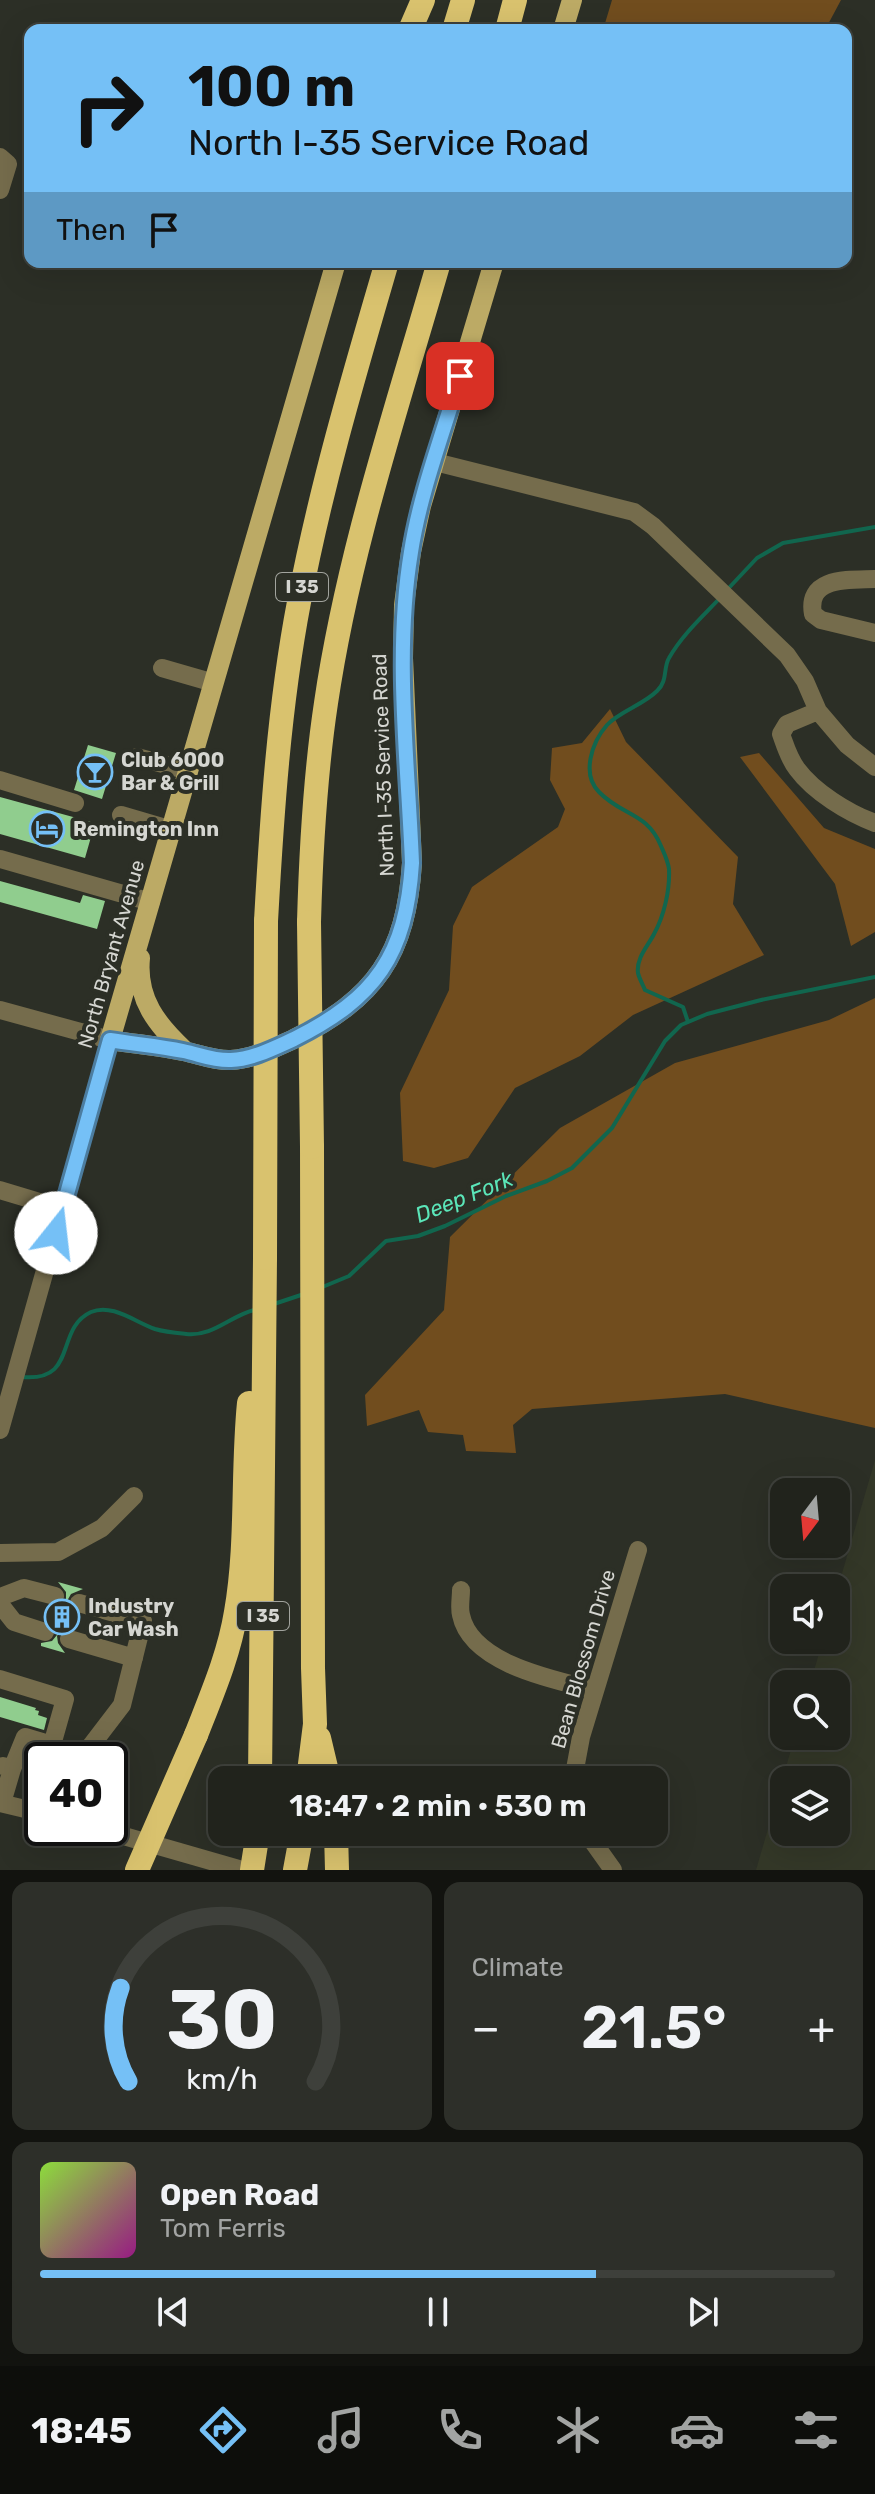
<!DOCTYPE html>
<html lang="en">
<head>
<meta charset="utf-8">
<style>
  body { margin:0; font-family:Rubik,sans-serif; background:#2d2f29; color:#f1f3f6; height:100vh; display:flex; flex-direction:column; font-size:30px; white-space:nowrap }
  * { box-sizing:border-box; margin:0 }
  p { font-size:26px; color:#a2a4a3 }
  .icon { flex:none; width:44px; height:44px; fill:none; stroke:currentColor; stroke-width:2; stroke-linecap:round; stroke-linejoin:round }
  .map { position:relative; height:1870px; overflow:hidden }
  .sheet { display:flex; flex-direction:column; gap:12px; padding:12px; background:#12130f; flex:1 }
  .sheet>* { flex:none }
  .banner { position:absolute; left:24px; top:24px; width:828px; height:244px; border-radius:16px; box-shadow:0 8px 32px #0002,0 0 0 2px #3e403b; background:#75c0f6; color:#111; overflow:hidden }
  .needle { width:52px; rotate:196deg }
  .tools { position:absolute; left:770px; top:1478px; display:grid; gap:16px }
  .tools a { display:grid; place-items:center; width:80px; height:80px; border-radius:16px; background:#21231c; box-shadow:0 8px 32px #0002,0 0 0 2px #3e403b; font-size:40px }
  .speed { position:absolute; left:24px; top:1742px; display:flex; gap:16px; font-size:40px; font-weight:700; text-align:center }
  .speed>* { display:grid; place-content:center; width:104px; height:104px; border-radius:50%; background:#21231c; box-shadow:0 8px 32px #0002,0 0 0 2px #3e403b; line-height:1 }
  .speed .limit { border:4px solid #111; border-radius:12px; background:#fff; color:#111 }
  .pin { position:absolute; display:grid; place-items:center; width:68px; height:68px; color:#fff; margin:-34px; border-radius:16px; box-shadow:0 4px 12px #0006 }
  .me { position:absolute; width:88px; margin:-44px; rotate:16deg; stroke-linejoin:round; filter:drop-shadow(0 0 6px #0008) }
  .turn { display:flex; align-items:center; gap:28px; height:168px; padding:0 32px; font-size:36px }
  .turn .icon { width:104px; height:104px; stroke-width:2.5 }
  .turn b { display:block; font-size:56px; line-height:68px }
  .then { display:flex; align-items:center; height:76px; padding:0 32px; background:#0003; gap:16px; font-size:30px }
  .big { font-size:60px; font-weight:600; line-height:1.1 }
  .sheet .tile { flex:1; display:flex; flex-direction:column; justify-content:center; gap:12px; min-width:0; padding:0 28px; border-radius:16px; background:#2d2f29 }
  .sheet .dial { align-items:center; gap:0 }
  .dial svg { height:208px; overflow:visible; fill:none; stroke:#3e403b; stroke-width:7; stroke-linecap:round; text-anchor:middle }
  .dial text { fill:#f1f3f6; stroke:none }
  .song { display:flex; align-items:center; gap:24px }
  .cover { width:96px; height:96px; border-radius:12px; background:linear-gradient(135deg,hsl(90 70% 55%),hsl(310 70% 35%)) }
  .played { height:8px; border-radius:4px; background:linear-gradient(90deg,#75c0f6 70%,#3e403b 70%) }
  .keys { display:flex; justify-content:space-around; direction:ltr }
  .heat { display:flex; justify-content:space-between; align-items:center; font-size:44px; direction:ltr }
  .sheet .tiles { flex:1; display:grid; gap:12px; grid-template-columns:1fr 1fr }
  .tile:last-child { grid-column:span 2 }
  .trip { position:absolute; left:208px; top:1766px; width:460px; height:80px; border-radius:16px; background:#21231c; box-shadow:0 8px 32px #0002,0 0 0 2px #3e403b; font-weight:600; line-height:80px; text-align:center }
  .dock { display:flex; height:128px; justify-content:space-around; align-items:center; background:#0d0e0b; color:#a2a4a3 }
  .dock .icon { width:56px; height:56px }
  .dock .on { color:#75c0f6 }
  .dock b { font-size:36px; color:#f1f3f6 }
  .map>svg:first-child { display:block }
  .built { fill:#343828; fill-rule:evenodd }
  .green { fill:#714d1e }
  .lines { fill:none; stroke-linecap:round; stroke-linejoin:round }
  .stream { stroke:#11664e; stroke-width:4 }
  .building { fill:#90cd8e }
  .minor { stroke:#756c4c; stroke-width:18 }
  .major { stroke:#bcaa65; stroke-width:20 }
  .highway { stroke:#d9c26e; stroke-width:24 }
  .highway-bridge { stroke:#d9c26e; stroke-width:24 }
  .route-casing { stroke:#4c7da0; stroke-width:20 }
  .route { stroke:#75c0f6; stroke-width:14 }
  .labels { text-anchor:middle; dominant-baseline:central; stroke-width:8; stroke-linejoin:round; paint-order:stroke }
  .shield { fill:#2c2f26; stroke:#a2a49e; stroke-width:2 }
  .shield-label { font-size:18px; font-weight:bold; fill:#d5d6d1 }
  .poi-label { font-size:20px; font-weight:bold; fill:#d5d6d1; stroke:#2c2f26; text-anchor:start }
  .street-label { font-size:20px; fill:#d5d6d1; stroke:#2c2f26 }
  .water-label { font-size:22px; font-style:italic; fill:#5be6b9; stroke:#2c2f26 }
</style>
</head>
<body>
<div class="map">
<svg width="875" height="1870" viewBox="0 0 875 1870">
  <rect width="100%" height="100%" fill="#2c2f26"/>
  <path class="built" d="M 875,1460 L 875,1870 L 756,1870 L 795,1736 L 836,1736 L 836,1684 L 810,1684 L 823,1640 L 836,1640 L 836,1594 ZM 784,1780 L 836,1780 L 836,1832 L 784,1832 Z"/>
  <path class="green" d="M 612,0 L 841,0 L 825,30 L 603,30 Z
    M 610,709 L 626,742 L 738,857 L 733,904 L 764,955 L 633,1015 L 580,1056 L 515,1088 L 468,1158 L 434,1168 L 403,1161 L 400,1093 L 449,990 L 453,926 L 472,887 L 558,827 L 565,809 L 550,780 L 552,748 L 582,743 Z
    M 759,753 L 824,828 L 875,849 L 875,932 L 851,946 L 835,884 L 740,757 Z
    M 875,998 L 875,1428 L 725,1394 L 532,1409 L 513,1425 L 516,1453 L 466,1451 L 463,1435 L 428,1432 L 419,1410 L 367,1426 L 365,1395 L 444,1310 L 450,1237 L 560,1128 L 675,1063 L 829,1020 Z"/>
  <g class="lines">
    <path class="stream" d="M 726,591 L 757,558 L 783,543 L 875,527
      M 688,1022 L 683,1007 L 645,990 C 643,985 639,978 638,973 C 636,958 648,946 654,934 C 664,916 670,890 669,869 C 668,861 664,853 661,846 C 647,812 622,816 599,792 C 581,774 592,742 607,725 C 620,711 643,705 657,691 C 668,681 663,668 669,658 C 682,635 703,616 720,598
      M 320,1288 L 349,1276 L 386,1241 L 418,1236 L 445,1226 L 506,1196 L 547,1181 L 572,1168 L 612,1128 L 665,1041 L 681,1025 L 707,1014 L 761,1000 L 875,977
      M 274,1304 L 304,1294
      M 22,1377 C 79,1382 54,1329 91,1312 C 112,1303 135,1322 155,1329 C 165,1332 176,1333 186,1334 C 213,1337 230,1316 254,1310"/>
  </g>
  <path class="building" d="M 88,745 L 116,753 L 102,799 L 74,790 Z
    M 0,797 L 95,823 L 85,858 L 0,834 Z
    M 0,881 L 80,903 L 83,895 L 105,901 L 97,929 L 0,902 Z
    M 58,1582 L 83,1589 L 71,1594 L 67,1601 L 70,1611 L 76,1614 L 72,1627 L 61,1630 L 57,1636 L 58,1643 L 65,1653 L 41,1646 L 41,1643 L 52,1641 L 57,1635 L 54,1625 L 48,1620 L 52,1608 L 59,1607 L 66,1600 L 66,1592 Z
    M 0,1697 L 36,1708 L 35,1710 L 39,1711 L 38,1715 L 47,1718 L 44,1730 L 0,1717 Z"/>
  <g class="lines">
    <path class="minor" d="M 0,157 L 8,164 L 0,190
      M 435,462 L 634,512 L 653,526 L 787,655 L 805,681 L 818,711 L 847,745 L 875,767
      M 875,579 C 850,580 806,576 813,614 L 821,620 L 875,633
      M 162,668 L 214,683
      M 818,711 L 787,724 L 781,734 C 785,745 789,759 797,769 C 814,792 848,813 875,823
      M 137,757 L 189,771
      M 0,780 L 75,803
      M 121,815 L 172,830
      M 0,859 L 151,902
      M 0,1010 L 110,1040 L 0,1430
      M 0,1190 L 63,1209
      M 0,1553 L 58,1552 L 102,1528 L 134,1496
      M 461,1590 C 461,1598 459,1608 461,1615 C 471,1664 555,1680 595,1690
      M 0,1597 L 24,1588 L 55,1596
      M 79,1603 L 143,1621 L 122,1705 L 80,1760
      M 0,1604 L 14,1622 L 45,1632
      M 69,1639 L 134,1658
      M 0,1679 L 65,1699 L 52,1745
      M 12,1769 L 25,1737 L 52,1745 L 80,1760
      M 573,1780 L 581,1737 L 638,1550
      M 0,1803 L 42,1813
      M 2,1803 L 12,1769 L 3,1766
      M 96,1828 L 242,1870
      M 586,1832 L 613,1870"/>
    <path class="major" d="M 563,30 L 572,0
      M 336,262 L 110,1040 C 134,1044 159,1046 183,1051 C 199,1054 214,1061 231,1060 C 253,1059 274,1048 294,1039 C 376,998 406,955 412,863 L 403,658 L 404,605 L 411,552 L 421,506 L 494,262
      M 140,958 C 136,999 157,1025 185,1051"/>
    <path class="highway" d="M 410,30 L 423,0
      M 454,30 L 463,0
      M 507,30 L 515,0
      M 266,921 C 272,814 279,707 299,602 C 321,486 354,375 387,262
      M 309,922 C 311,849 315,776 326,703 C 348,553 397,408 439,262
      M 196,1735 C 212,1694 229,1655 236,1612 C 248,1543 242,1473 249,1403
      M 319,1738 L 329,1780
      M 260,1780 L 265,1258
      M 308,1780 L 315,1724 L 313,1668 L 312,1147
      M 336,1832 L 337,1870
      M 252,1870 L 258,1832
      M 295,1870 L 302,1832"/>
    <path class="highway-bridge" d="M 309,922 L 312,1147
      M 265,1258 L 266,921
      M 137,1870 L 196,1735"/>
  </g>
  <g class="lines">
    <g class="route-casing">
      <path id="route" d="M 56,1233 L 110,1040 C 134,1044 159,1046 183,1051 C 199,1054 214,1061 231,1060 C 253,1059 274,1048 294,1039 C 376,998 406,955 412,863 C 408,761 394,654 411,552 C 420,493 443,434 460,376"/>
    </g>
    <use href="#route" class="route"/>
  </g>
  <defs>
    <g id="bar-ring" transform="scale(1.8)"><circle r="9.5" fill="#2c2f26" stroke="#75c0f6" stroke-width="1.5"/><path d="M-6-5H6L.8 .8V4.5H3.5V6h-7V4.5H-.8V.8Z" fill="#75c0f6"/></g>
    <g id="hotel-ring" transform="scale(1.8)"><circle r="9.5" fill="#2c2f26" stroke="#75c0f6" stroke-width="1.5"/><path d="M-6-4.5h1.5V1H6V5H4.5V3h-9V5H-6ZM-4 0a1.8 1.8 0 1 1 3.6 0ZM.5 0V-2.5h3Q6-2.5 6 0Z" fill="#75c0f6"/></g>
    <g id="building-ring" transform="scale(1.8)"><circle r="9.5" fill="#2c2f26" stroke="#75c0f6" stroke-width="1.5"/><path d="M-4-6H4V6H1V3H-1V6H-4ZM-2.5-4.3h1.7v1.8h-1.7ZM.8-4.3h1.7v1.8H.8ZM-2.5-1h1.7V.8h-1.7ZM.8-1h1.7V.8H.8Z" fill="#75c0f6"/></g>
  </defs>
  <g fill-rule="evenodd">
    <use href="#bar-ring" x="95" y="772"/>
    <use href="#hotel-ring" x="47" y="829"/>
    <use href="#building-ring" x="62" y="1617"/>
  </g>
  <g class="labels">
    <g class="shield">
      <rect x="276" y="573" width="52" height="28" rx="6"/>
      <rect x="237" y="1602" width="52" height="28" rx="6"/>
    </g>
    <g class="shield-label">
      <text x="302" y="587">I 35</text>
      <text x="263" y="1616">I 35</text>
    </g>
    <g class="poi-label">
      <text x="121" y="760">Club 6000<tspan x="121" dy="23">Bar &amp; Grill</tspan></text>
      <text x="73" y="829">Remington Inn</text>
      <text x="88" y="1606">Industry<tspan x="88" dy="23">Car Wash</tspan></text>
    </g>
    <g class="street-label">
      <text transform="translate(383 765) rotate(-92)">North I-35 Service Road</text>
      <text transform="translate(111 954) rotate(-74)">North Bryant Avenue</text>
      <text transform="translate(583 1659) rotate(-74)">Bean Blossom Drive</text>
    </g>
    <g class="water-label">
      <text transform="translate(464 1197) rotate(-22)">Deep Fork</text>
    </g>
  </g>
</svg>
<div class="tools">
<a><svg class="needle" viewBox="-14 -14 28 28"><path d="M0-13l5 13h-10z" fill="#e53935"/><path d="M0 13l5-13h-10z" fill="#a2a4a3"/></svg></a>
<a><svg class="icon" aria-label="sound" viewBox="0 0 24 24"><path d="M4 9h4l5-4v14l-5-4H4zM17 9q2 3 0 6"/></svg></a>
<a><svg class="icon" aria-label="search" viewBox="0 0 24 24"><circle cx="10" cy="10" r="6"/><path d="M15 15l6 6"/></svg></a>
<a><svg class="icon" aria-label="layers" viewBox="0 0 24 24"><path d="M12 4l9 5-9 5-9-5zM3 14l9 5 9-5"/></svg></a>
</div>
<div class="speed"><div class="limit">40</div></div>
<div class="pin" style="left:460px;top:376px;background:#d93025"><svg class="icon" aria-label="arrive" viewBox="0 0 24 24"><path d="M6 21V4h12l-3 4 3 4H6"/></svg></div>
<svg class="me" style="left:56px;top:1233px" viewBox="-20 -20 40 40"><circle r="19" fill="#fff"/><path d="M0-13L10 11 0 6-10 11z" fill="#75c0f6"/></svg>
<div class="trip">18:47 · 2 min · 530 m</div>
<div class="banner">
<div class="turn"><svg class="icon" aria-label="right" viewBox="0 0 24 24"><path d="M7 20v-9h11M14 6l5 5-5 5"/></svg><div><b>100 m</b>North I-35 Service Road</div></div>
<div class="then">Then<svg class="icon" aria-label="arrive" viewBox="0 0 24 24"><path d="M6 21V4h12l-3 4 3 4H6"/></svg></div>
</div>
</div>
<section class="sheet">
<div class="tiles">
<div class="tile dial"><svg viewBox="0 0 100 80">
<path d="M14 69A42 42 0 1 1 86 69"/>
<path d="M14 69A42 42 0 0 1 11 33" stroke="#75c0f6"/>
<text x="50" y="56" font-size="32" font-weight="700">30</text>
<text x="50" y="72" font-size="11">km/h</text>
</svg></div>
<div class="tile"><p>Climate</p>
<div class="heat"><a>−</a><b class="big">21.5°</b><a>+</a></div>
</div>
<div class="tile">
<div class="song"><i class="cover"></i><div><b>Open Road</b><p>Tom Ferris</p></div></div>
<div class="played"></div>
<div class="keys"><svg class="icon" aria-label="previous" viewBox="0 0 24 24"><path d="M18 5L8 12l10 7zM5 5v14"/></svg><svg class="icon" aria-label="pause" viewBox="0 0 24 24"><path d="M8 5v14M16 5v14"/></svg><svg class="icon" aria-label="next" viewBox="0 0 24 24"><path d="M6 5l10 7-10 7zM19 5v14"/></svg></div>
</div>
</div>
</section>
<nav class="dock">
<b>18:45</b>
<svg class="icon on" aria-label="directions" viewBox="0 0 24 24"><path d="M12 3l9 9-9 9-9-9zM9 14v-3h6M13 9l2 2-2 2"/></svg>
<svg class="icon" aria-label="music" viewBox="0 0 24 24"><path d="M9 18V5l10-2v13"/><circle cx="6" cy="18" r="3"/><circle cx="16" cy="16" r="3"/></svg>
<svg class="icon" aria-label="phone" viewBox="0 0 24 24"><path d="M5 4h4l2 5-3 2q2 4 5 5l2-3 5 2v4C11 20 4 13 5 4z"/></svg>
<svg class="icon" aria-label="climate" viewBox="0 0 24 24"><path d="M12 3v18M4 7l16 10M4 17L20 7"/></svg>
<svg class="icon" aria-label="car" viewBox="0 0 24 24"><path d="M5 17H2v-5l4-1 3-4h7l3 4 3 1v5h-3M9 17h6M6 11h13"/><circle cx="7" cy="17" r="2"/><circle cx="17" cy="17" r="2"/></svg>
<svg class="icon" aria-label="filters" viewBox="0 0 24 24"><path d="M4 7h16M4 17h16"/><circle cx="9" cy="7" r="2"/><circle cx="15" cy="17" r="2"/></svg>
</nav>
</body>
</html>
